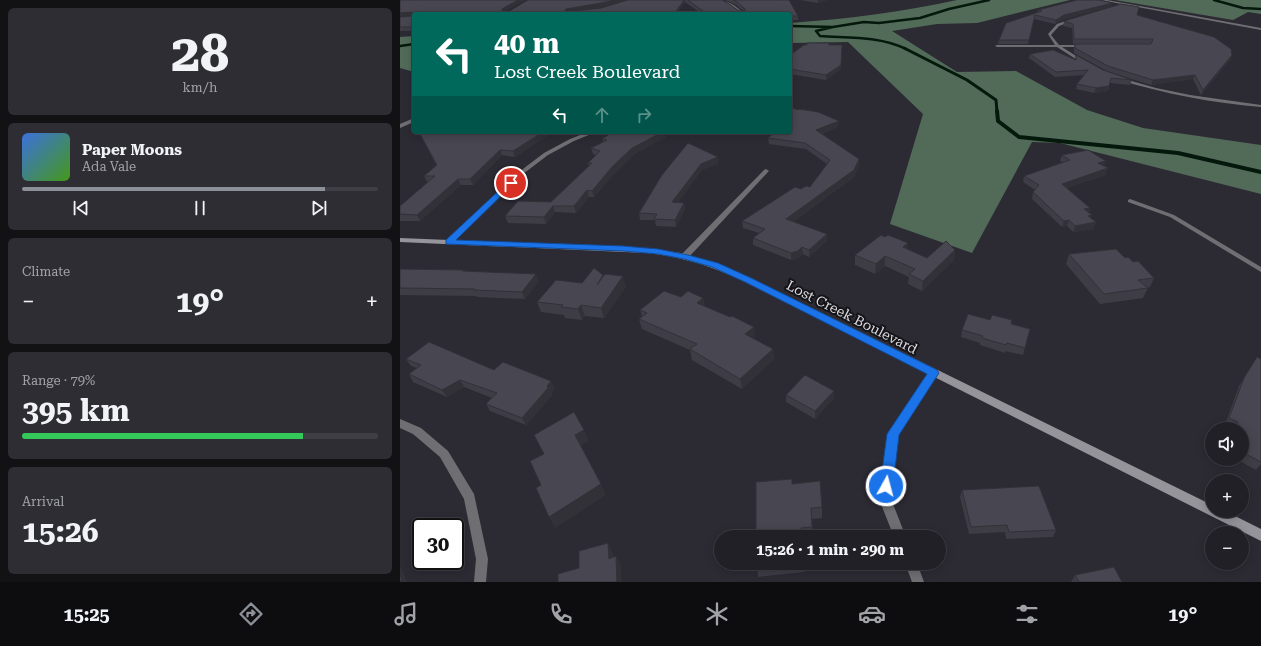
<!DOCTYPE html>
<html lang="en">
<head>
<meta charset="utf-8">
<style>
  body { margin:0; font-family:"Roboto Serif",serif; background:#2d2d33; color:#f1f3f6; height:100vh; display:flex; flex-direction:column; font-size:15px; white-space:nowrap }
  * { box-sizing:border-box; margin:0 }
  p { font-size:13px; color:#a2a3a7 }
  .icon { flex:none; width:22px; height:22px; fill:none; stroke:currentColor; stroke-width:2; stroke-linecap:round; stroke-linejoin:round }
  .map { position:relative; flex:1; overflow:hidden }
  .sheet { display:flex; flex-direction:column; gap:8px; padding:8px; background:#121215; width:400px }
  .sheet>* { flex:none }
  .banner { position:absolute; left:12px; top:12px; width:380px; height:122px; border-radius:4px; box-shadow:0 2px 10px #0003,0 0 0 1px #3e3e44; background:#00695c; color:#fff; overflow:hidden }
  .controls { position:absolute; left:805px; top:422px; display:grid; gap:8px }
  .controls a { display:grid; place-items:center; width:44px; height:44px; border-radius:50%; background:#212027; box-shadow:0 2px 10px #0003,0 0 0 1px #3e3e44; font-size:20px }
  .speed { position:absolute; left:12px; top:518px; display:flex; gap:8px; font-size:20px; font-weight:700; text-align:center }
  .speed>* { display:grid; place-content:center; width:52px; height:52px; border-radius:50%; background:#212027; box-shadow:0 2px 10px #0003,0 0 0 1px #3e3e44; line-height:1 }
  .speed .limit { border:2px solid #111; border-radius:6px; background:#fff; color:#111 }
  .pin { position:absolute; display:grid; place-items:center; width:34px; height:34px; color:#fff; margin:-17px; border:2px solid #fff; border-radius:50%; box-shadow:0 1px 4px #0007 }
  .me { position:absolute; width:44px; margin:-22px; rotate:7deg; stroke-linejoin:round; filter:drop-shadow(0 0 3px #0008) }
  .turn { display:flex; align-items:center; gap:14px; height:84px; padding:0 16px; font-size:18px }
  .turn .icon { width:52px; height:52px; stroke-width:2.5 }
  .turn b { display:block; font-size:28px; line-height:34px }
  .lanes { display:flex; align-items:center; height:38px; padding:0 16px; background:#0003; justify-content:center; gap:20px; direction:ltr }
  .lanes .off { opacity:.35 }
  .big { font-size:30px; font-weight:700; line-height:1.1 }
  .sheet .tile { flex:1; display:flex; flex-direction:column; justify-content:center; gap:6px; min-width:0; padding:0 14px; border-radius:6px; background:#2d2d33 }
  .sheet .dial { align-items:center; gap:0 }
  .dial b { font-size:52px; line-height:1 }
  .song { display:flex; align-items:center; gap:12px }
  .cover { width:48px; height:48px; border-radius:6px; background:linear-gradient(135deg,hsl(220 70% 55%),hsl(100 70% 35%)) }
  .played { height:4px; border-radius:2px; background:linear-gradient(90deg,#8c9099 85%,#3e3e44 85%) }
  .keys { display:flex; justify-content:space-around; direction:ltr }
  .heat { display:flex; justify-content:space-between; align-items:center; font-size:22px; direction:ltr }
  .charge { height:6px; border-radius:3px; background:linear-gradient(90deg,#34c759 79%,#3e3e44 0) }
  .trip { position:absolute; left:314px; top:530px; width:232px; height:40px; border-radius:20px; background:#212027; box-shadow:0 2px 10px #0003,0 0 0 1px #3e3e44; font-weight:700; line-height:40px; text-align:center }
  .tab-bar { display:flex; height:64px; justify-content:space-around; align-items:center; background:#0d0d10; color:#a2a3a7 }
  .tab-bar .icon { width:28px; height:28px }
  .tab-bar .on { color:#8c9099 }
  .tab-bar b { font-size:18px; color:#f1f3f6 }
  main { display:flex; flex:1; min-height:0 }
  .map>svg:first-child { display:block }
  .forest { fill:#526b59 }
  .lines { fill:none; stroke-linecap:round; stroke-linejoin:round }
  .stream-far2 { stroke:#04190b; stroke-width:2.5 }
  .stream-far1 { stroke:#04190b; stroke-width:3 }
  .stream { stroke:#04190b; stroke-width:4 }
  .street { fill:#6f6f73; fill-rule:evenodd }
  .secondary { fill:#95949b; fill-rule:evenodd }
  .wall { fill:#3e3c45; fill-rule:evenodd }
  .shaded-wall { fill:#323138 }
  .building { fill:#484650; stroke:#323138 }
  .route { fill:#1a73e8; stroke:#114b97 }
  .labels { text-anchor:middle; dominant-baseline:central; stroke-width:4; stroke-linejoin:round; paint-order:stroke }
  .street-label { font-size:14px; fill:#dad9df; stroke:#151418 }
</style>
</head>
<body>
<main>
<section class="sheet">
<div class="tile dial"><b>28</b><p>km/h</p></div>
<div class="tile">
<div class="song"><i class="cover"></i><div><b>Paper Moons</b><p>Ada Vale</p></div></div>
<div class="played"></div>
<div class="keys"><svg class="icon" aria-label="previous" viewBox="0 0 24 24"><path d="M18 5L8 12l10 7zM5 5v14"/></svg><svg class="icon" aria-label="pause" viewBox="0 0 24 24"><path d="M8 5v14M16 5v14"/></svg><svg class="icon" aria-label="next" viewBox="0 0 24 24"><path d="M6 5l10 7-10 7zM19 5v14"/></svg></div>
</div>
<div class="tile"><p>Climate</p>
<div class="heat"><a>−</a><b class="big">19°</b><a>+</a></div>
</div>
<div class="tile"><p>Range · 79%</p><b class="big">395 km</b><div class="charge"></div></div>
<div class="tile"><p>Arrival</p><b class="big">15:26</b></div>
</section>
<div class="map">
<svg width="861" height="582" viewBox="0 0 861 582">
  <rect width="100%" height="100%" fill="#2c2b34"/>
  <path class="forest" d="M 557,0 L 670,0 L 577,23 L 537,24 L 492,31 L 557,72 L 616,71 L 687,110 L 743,128 L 861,145 L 861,194 L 660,143 L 632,142 L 572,253 L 490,224 L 523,114 L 448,42 L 390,43 L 390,23 C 446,19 503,12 557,0 Z
    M 715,0 L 861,0 L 861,14 L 848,12 L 833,20 Z
    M 14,36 L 14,72 L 0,68 L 0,37 Z"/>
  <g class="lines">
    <path class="stream-far2" d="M 814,0 L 843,8 L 861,9
      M 390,26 L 433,27 L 464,22 L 479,23 L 520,18 L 549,9 L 589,0
      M 433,27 L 416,31 L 420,36 C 449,38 480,36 506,49
      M 0,46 L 14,44"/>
    <path class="stream-far1" d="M 504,48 L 567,80 L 596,100 L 597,112"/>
    <path class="stream" d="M 597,111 L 598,121 L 619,137 L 778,153 L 861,172"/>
    <path class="street" d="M 316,0 C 327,0 337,6 344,14 L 340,14 L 330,6 Z
      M 700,0 L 707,0 L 861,28 L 861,30 Z
      M 674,18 L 675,20 L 659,26 L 651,35 L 659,45 L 685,45 L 684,47 L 662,47 L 684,61 L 684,63 L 682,63 L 657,47 L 597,47 L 595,46 L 597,45 L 655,45 L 648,34 L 657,24 Z
      M 721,78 L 756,88 L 790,95 L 861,105 L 861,107 C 813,103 766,94 719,80 L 719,78 Z
      M 14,118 L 14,122 L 0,128 L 0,124 Z
      M 188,132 L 196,132 L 174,141 L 148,155 L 123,174 L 52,244 L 46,244 L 45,242 L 46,240 L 119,172 L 144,153 L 170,139 Z
      M 366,169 L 369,171 L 368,172 L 288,258 L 282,258 L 281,256 L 282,254 L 364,170 Z
      M 730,199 L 774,215 L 861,267 L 861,272 L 770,217 L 728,202 L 728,200 Z
      M 534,370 L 537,371 L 539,373 L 498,435 L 491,499 L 506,537 L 494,537 L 479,499 L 488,434 L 531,371 Z
      M 0,419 L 21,428 L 48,451 L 74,494 L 88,559 L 86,582 L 74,582 L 76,559 L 64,499 L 40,457 L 13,434 L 0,428 Z
      M 505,563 L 517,563 L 524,582 L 512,582 Z"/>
    <path class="secondary" d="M 0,238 L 223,247 L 258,250 L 281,253 L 306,260 L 326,267 L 351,278 L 812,505 L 812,511 L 825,511 L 861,529 L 861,541 L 345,282 C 311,266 284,257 246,253 L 0,242 Z"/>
  </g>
  <path class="wall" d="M 0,0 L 125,0 L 105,11 L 108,12 L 128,0 L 322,0 L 329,4 L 339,11 L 343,11 L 336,5 L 325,0 L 389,0 L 398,16 L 398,20 L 390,20 L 390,14 L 302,14 L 285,2 L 277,14 L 14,14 L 14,31 L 0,31 L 0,17 L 13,16 L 0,16 ZM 220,2 L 201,8 L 182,10 L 202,7 Z
    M 400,0 L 427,0 L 418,3 Z
    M 712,6 L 664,19 L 655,24 L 634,19 L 628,44 L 598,44 L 599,40 L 637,13 L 638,10 Z
    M 737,15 L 832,55 L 830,60 L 801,95 L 793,79 L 751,85 L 707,71 L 674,53 L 674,48 L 675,44 L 752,44 L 673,44 L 672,28 L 663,26 L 664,21 Z
    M 429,45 L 441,69 L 426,80 L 390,74 L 390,55 Z
    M 630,54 L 675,60 L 676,55 L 703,70 L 732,80 L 730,85 L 710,83 L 708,91 L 694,93 L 676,89 L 677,84 L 684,75 L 655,77 L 629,58 Z
    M 439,126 L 422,134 L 459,159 L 459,165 L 454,177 L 393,222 L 427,241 L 409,257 L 403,254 L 398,258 L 391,260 L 353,245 L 353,238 L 359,233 L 343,228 L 342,221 L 401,189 L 410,187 L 427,164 L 406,149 L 369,144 L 368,138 Z
    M 19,132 L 151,133 L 115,157 L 102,155 L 73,185 L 61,185 L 20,221 L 0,221 L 0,206 L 28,182 L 27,182 L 24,176 L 36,165 Z
    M 265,136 L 266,137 L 234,154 L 214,174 L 194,197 L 189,197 L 176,213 L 155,212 L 146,224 L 108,223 L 105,216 L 151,202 L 189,166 L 188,163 L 196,155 L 193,154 L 191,148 L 203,142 L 202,139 Z
    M 662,155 L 704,167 L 706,175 L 666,188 L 690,208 L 689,212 L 691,218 L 694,229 L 673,232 L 667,226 L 662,227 L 632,199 L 633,192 L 635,190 L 623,182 L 624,176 L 663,162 L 660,161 Z
    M 319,163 L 302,170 L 278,202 L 284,203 L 285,209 L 276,227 L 256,226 L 255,220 L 240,220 L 239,213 L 262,175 Z
    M 507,249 L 527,258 L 555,250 L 554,260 L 522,291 L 508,284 L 509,277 L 485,266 L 475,274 L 455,265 L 455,255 Z
    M 669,254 L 725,258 L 733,262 L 754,278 L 750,287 L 747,288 L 748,288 L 743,298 L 700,304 L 666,264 Z
    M 0,269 L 63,270 L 64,271 L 139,281 L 125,299 L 77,297 L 76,296 L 0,295 Z
    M 203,275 L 226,287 L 204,318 L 185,316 L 182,320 L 165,318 L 164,315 L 141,312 L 137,302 L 182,283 Z
    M 281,297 L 303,298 L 305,307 L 355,337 L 353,338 L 373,349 L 374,359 L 342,389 L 292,360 L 290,350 L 242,329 L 239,319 L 242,317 L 240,310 Z
    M 590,320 L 611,324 L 630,329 L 623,355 L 605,351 L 605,353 L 580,345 L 580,343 L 561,337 L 562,330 Z
    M 857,357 L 861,359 L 861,464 L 856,470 L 836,459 L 842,459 L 842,429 L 832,429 L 825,425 L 839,386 Z
    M 6,359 L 94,370 L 155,388 L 151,393 L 152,395 L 126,425 L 90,411 L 86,404 L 92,398 L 64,387 L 47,397 L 13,382 L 9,374 L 17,368 L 11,366 Z
    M 386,395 L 434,398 L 415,419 L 386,402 Z
    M 393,484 L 422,507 L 422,518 L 412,519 L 413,537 L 356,537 Z
    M 562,490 L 656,530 L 653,537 L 606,539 L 605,532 L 569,534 L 560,497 Z
    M 357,563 L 404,563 L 404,572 L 358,577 Z
    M 675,575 L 722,582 L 671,582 Z"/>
  <path class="shaded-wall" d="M 118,0 L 125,0 L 103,13 L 102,11 L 102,9 Z
    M 214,0 L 230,0 L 202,7 L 167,13 L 165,10 L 166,9 Z
    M 284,0 L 285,0 L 285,2 L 277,14 L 275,14 Z
    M 418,0 L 427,0 L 418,3 Z
    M 713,3 L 712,6 L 664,19 L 655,24 L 656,20 L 664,15 Z
    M 12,12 L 14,16 L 0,16 L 0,13 Z
    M 442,45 L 441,69 L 426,80 L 426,75 Z
    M 832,55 L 830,60 L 801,95 L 803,90 Z
    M 795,75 L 793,79 L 751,85 L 753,80 Z
    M 709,86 L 708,91 L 694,93 L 696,88 Z
    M 439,121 L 439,126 L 416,136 L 416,130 Z
    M 143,132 L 151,132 L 151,133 L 115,157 L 113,151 Z
    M 263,132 L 276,132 L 265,136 L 266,137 L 234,154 L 214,174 L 194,197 L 192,191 L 212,167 L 232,148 Z
    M 100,150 L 102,155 L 73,185 L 70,179 Z
    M 318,157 L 319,163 L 302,170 L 274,209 L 272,202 L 301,164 Z
    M 459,159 L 459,165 L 454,177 L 387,226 L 386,219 Z
    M 706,161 L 704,167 L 698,163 Z
    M 708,168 L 706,175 L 660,190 L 662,184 Z
    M 58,179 L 61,185 L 20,221 L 17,215 Z
    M 187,190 L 189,197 L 176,213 L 174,206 Z
    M 284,203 L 285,209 L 276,227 L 275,220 Z
    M 153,206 L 155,212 L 146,224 L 144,217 Z
    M 690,208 L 688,214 L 684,209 Z
    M 669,220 L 667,226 L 662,227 L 664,221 Z
    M 696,222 L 694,229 L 673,232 L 675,226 Z
    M 427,234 L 427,241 L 409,257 L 409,250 Z
    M 508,243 L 507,253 L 503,247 Z
    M 402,247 L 403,254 L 398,258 L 391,260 L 391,253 Z
    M 555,250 L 554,260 L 522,291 L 523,281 Z
    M 485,256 L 485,266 L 475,274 L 476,264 Z
    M 136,274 L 139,281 L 125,299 L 122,292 Z
    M 223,276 L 226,287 L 204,318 L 201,308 Z
    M 303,298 L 305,308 L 297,303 Z
    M 181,305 L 185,316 L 182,320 L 178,309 Z
    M 354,327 L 355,337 L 346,344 L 345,334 Z
    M 373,349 L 374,359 L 342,389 L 340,379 Z
    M 60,380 L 64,387 L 47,397 L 42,390 Z
    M 151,381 L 155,388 L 151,393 L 152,395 L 126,425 L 122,418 Z
    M 434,391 L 434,398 L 415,419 L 415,411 Z
    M 184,430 L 189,441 L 180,446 L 175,435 Z
    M 201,484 L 206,495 L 155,528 L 149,517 Z
    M 208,543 L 213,553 L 213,569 L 209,559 Z
    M 216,556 L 221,566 L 222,582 L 217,582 Z
    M 0,565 L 7,582 L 0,582 Z"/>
  <path class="building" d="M 0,0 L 118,0 L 102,9 L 102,11 L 108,12 L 128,0 L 214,0 L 201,3 L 166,9 L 165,10 L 166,12 L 201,8 L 228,0 L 284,0 L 275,13 L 267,14 L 14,14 L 14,27 L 0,27 L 0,17 L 13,16 L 12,12 L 0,13 Z
    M 288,0 L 322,0 L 329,4 L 339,11 L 345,11 L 345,9 L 336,1 L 333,0 L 389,0 L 398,16 L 390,16 L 390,14 L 364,14 L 364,13 L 353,14 L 307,14 Z
    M 677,0 L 699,0 L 713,3 L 664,15 L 656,20 L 635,15 L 629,40 L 599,40 L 606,23 L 642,11 L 638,10 Z
    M 721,4 L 739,7 L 737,15 L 814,37 L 831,49 L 832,55 L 803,90 L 795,75 L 753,80 L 708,66 L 675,48 L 675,44 L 751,44 L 753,39 L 674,39 L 673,24 L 664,21 Z
    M 407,43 L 429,43 L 429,45 L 442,45 L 441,65 L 426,75 L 390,69 L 390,55 L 404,45 L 407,45 Z
    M 653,50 L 676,60 L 676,55 L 703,70 L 732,80 L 711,78 L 709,86 L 696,88 L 677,84 L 688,70 L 656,72 L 630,54 Z
    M 390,107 L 398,110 L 399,109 L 418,112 L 439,121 L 416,130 L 459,159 L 454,170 L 386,219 L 427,234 L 409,250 L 402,247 L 398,251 L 391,253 L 353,238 L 365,229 L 342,221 L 395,187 L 401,189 L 406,186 L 410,187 L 430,160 L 405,143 L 368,138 L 375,132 L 390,132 Z
    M 19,132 L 143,132 L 113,151 L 100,150 L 70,179 L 58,179 L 17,215 L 0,214 L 0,206 L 35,176 L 24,176 L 37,165 Z
    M 213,132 L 263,132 L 232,148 L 212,167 L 192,191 L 187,190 L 174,206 L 153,206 L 144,217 L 105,216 L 118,201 L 151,202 L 192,163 L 188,163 L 200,151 L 191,148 L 207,140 L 202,139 Z
    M 288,143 L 318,157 L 301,164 L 272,202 L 284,203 L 275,220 L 254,219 L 257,214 L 239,213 L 262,175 Z
    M 688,150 L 706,161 L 698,163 L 708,168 L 662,184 L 690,208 L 684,209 L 692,215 L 688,216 L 696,222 L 675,226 L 669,220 L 664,221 L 633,192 L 639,185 L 624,176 L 670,160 L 662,155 Z
    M 481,235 L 485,237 L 488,235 L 508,243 L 503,247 L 527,258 L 546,241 L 555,250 L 523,281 L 509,274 L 515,269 L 485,256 L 476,264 L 455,255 Z
    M 716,249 L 725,258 L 728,257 L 733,262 L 738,261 L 754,278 L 738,280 L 748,288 L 704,294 L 669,254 Z
    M 194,268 L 203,275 L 197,285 L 205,274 L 223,276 L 201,308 L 181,305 L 178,309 L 161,307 L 163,305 L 137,302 L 156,280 L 182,283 Z
    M 0,269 L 63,270 L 62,271 L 136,274 L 122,292 L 74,290 L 75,289 L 0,288 Z
    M 264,291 L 281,297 L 288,291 L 303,298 L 297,303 L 330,317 L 332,316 L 354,327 L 345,334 L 373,349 L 340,379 L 290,349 L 297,344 L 239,319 L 247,313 L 240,310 Z
    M 568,314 L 590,320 L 592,315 L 612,320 L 611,324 L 630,329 L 625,348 L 607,343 L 606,345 L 582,338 L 583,336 L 562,330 Z
    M 29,342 L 94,370 L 103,362 L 151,381 L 147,386 L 148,388 L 122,418 L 86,404 L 97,393 L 60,380 L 42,390 L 9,374 L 21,365 L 6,359 Z
    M 857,357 L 861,359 L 861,462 L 842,452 L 842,429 L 835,429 L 838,422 L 829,418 L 844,378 Z
    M 405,375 L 434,391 L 415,411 L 386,395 Z
    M 174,412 L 184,430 L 175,435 L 201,484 L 149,517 L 136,488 L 141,485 L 130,461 L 144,454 L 134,435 Z
    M 392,479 L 392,484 L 420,481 L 422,507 L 411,508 L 412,527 L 401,528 L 402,537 L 356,537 L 356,482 Z
    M 639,486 L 656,530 L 609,532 L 607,525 L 571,527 L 562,490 Z
    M 208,543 L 209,559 L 216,556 L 217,582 L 158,582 L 158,574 L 179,568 L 179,551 Z
    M 357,563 L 395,563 L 357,567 Z
    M 714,567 L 722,582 L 679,582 L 675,575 Z
    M 0,574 L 2,580 L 0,581 Z"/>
  <path class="route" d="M 111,181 L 113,182 L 113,184 L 56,240 L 223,246 L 258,249 L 288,255 L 318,263 L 351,278 L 537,370 L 539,373 L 537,376 L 499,435 L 493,486 L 491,490 L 486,492 L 482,490 L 480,486 L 487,434 L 527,374 L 345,282 L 312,267 L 284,259 L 258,254 L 223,251 L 46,244 L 46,240 L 108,182 Z"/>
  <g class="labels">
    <g class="street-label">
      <text transform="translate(452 317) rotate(27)">Lost Creek Boulevard</text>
    </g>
  </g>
</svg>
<div class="controls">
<a><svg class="icon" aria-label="sound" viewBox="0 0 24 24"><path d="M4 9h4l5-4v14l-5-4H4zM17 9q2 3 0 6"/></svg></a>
<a>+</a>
<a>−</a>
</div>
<div class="speed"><div class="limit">30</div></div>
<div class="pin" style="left:111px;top:183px;background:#d93025"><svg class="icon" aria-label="arrive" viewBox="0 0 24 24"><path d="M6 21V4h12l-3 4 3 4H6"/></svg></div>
<svg class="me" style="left:486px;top:486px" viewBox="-20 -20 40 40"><circle r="17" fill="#1a73e8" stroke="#fff" stroke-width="3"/><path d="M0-11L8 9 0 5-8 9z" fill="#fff"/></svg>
<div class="trip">15:26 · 1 min · 290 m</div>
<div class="banner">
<div class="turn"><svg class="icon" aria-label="left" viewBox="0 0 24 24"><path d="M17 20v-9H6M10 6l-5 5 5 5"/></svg><div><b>40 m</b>Lost Creek Boulevard</div></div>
<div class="lanes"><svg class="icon" aria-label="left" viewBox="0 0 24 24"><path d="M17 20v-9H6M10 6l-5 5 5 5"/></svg><svg class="icon off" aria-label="ahead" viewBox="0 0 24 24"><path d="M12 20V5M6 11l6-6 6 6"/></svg><svg class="icon off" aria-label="right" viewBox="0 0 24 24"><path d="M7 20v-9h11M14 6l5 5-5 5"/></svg></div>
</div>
</div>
</main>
<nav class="tab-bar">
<b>15:25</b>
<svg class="icon on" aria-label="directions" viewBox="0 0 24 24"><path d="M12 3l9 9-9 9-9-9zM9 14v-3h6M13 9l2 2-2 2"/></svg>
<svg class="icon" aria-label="music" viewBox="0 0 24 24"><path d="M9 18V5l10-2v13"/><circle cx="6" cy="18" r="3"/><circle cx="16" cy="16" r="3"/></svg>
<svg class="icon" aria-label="phone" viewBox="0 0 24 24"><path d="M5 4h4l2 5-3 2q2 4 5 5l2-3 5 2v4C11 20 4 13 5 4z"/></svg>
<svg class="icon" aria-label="climate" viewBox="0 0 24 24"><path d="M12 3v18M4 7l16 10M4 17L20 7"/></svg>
<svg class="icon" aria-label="car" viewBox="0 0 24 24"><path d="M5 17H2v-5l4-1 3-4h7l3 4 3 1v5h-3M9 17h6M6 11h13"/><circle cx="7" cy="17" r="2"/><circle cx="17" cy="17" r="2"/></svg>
<svg class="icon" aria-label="filters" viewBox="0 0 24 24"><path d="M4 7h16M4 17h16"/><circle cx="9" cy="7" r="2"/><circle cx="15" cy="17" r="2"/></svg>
<b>19°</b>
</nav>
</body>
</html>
